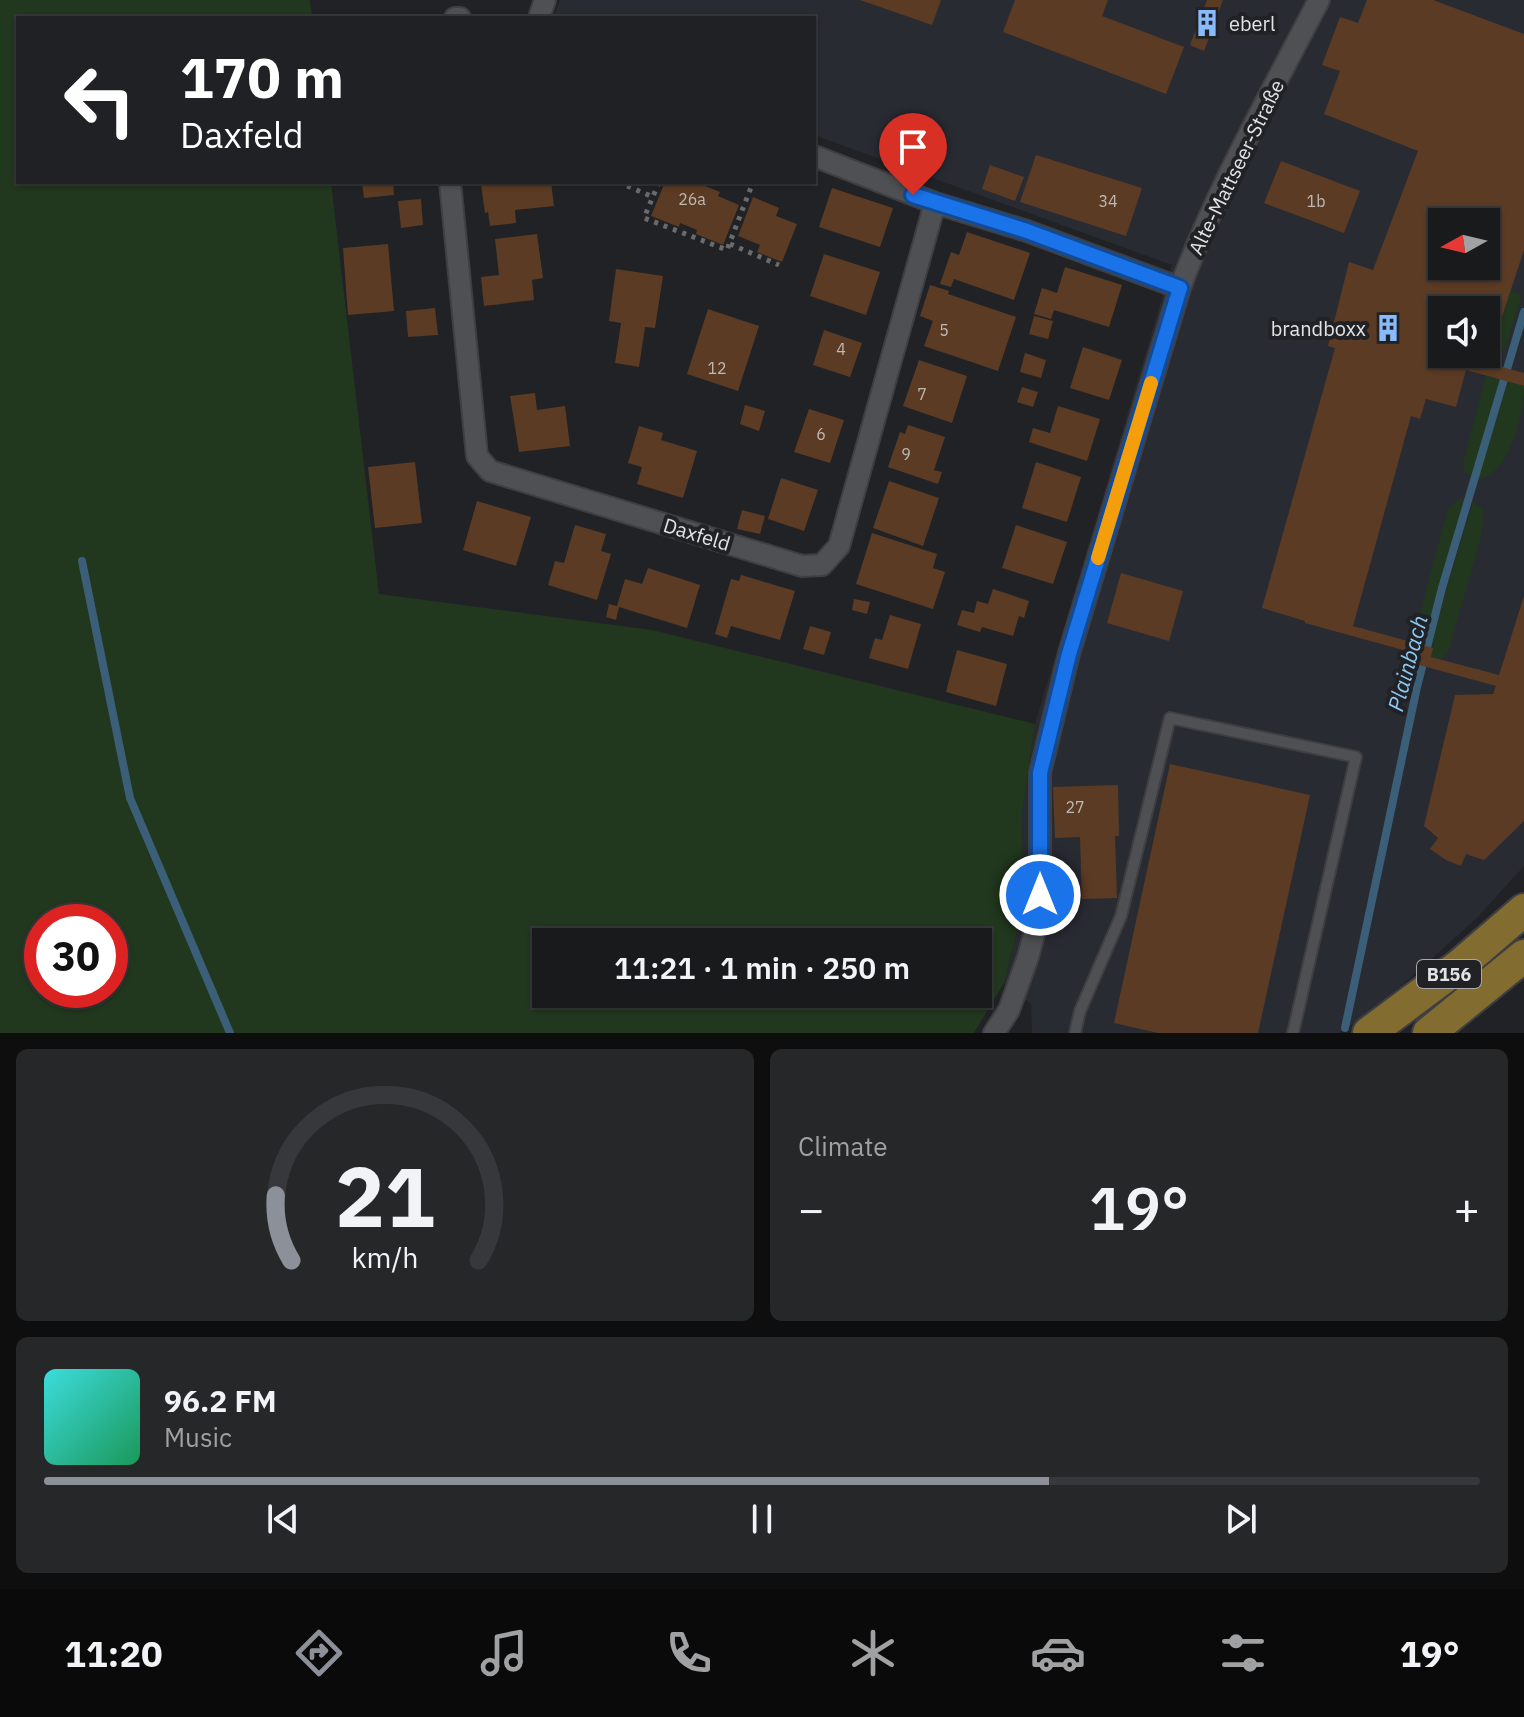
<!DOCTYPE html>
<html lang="en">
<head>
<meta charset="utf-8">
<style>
  body { margin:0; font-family:"IBM Plex Sans",sans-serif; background:#262729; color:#f1f3f6; height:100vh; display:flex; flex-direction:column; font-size:30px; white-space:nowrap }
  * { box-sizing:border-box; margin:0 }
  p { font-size:26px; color:#9fa1a3 }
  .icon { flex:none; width:44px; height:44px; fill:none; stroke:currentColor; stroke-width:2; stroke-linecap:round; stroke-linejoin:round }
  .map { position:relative; height:1033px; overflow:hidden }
  .details { display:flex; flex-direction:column; gap:16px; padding:16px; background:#0e0e0f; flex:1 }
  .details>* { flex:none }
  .guide { position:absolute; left:16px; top:16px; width:800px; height:168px; border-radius:0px; box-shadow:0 2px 6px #0004,0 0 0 2px #37383b; background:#202124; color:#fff; overflow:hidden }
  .needle { width:52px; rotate:262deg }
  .fabs { position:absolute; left:1428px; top:208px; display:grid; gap:16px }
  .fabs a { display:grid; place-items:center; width:72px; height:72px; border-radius:0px; background:#191a1c; box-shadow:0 2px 6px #0004,0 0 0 2px #37383b; font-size:40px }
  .speed { position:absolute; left:24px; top:904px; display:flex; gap:16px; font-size:40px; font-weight:700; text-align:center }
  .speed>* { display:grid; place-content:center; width:104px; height:104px; border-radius:50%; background:#191a1c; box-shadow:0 2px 6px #0004,0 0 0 2px #37383b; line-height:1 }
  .speed .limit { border:12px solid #d22; background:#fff; color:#111 }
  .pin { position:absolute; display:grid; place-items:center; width:68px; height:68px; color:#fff; margin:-82px -34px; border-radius:50% 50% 50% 0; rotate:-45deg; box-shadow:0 0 8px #0007 }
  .pin .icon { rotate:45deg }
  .me { position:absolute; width:88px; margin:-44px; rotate:0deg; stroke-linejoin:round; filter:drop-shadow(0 0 6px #0008) }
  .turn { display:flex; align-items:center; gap:28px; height:168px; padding:0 32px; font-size:36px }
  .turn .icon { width:104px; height:104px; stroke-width:2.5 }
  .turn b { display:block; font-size:56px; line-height:68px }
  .big { font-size:60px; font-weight:600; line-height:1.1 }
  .details .widget { flex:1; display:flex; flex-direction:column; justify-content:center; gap:12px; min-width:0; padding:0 28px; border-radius:12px; background:#262729 }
  .details .dial { align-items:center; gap:0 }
  .dial svg { height:208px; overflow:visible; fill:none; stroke:#37383b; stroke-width:7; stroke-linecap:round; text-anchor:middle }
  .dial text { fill:#f1f3f6; stroke:none }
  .song { display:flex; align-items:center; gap:24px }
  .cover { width:96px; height:96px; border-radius:12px; background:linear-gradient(135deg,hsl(180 70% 55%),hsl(150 70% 35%)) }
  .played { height:8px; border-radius:4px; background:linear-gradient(90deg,#8c9099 70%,#37383b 70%) }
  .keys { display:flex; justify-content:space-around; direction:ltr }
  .heat { display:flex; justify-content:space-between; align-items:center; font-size:44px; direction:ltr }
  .details .tiles { flex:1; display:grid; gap:16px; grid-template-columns:1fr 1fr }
  .widget:last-child { grid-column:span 2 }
  .trip { position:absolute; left:532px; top:928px; width:460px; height:80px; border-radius:0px; background:#191a1c; box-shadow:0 2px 6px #0004,0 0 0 2px #37383b; font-weight:600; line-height:80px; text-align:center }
  .menu { display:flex; height:128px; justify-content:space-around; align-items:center; background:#0a0a0b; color:#9fa1a3 }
  .menu .icon { width:56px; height:56px }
  .menu .active { color:#8c9099 }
  .menu b { font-size:36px; color:#f1f3f6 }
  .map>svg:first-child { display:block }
  .built { fill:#292b33; fill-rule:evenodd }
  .green { fill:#21371e; fill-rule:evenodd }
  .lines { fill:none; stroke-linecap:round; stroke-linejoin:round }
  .stream { stroke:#3b5f78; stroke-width:8 }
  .building { fill:#5b3b23; fill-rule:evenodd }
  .service-casing { stroke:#3f3f42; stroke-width:14 }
  .minor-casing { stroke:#3f3f42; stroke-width:24 }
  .primary-casing { stroke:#3f3f42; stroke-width:36 }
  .path { stroke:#6a6b6d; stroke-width:5; stroke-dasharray:4 6; stroke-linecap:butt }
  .service { stroke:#4f5053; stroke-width:10 }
  .minor { stroke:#4f5053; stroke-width:20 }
  .primary { stroke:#836c30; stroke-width:32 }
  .route-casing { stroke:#114b97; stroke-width:20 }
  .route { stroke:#1a73e8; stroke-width:14 }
  .slow { stroke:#f59e0b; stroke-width:14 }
  .labels { text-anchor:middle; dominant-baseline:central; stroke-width:8; stroke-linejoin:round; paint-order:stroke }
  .number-label { font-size:16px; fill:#c0b9b4 }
  .shield { fill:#212225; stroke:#a8a9ab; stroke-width:2 }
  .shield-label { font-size:18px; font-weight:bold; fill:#e2e3e5 }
  .poi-label { font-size:20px; fill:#e2e3e5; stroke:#212225; text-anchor:start }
  .street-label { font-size:20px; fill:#e2e3e5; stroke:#212225 }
  .water-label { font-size:22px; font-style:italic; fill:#8ecaf6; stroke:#212225 }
</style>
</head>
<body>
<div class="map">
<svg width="1524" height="1033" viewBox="0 0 1524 1033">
  <rect width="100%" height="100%" fill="#212225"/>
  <path class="built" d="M 560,0 L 1524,0 L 1524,866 L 1476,919 L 1374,1010 L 1339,1033 L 1032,1033 L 1031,1004 L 1004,983 L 1017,932 L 1023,879 L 1022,814 L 1035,724 L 1172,265 L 814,135 L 814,18 L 553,18 ZM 1442,222 L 1486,222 L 1486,266 L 1442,266 ZM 1442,310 L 1486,310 L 1486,354 L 1442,354 Z"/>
  <path class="green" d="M 0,0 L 310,0 L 312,18 L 18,18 L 18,182 L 331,182 L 379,594 L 652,630 L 1035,724 L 1022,814 L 1023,879 L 1017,932 L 1004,983 L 974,1033 L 0,1033 ZM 110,922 L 110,990 L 42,990 L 42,922 ZM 978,942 L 978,994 L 546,994 L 546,942 Z
    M 1509,290 L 1522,295 L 1505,350 L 1498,349 L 1494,341 Z
    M 1486,375 L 1500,380 L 1473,477 L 1471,477 L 1464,470 L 1463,463 Z
    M 1508,381 L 1524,386 C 1524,412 1509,477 1478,479 Z
    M 1460,499 L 1466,499 L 1424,646 L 1412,642 L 1448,509 Z
    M 1473,502 L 1483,509 L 1482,533 L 1448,652 L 1440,660 L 1431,657 L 1429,647 Z"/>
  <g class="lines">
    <path class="stream" d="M 82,561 L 130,798 L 230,1033
      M 1345,1028 L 1417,687 L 1442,588 L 1524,312"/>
  </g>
  <path class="building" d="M 860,0 L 941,0 L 932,25 Z
    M 1015,0 L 1108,0 L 1102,16 L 1184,47 L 1166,94 L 1003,32 Z
    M 1207,0 L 1223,0 L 1204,51 L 1190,45 Z
    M 1367,0 L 1433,0 L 1524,34 L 1524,250 L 1494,341 L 1486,339 L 1486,310 L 1442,310 L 1442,354 L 1471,354 L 1470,358 L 1524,373 L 1524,386 L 1466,370 L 1456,407 L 1426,399 L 1420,419 L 1411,416 L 1353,626 L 1433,648 L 1431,657 L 1499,675 L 1524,596 L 1524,821 L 1484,860 L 1466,854 L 1461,866 L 1446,860 L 1430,849 L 1438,838 L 1424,826 L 1455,695 L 1493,694 L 1496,686 L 1412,663 L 1414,653 L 1305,623 L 1305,621 L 1262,608 L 1335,348 L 1328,346 L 1349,262 L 1373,270 L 1418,151 L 1324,114 L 1340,71 L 1322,65 L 1340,17 L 1358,23 ZM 1442,222 L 1486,222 L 1486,266 L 1442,266 Z
    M 1036,155 L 1142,188 L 1126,236 L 1020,202 Z
    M 1281,161 L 1360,191 L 1344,233 L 1264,203 Z
    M 990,165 L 1024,177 L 1015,201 L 982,189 Z
    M 362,182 L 393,182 L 394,195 L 364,198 Z
    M 496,182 L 551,182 L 554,206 L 515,210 L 516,223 L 490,226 L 488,212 L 485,213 L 481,184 Z
    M 665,182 L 682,182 L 690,185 L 691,182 L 695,182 L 720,192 L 718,196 L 739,205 L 723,245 L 696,234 L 697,230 L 680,223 L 679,227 L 651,216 Z
    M 832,188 L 893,208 L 880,247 L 819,227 Z
    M 753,197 L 779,208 L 776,216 L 797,224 L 782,262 L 757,252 L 760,245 L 738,236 Z
    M 421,199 L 423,225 L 401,228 L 398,201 Z
    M 967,232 L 1030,253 L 1014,300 L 954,279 L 951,287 L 940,284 L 951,252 L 959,255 Z
    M 537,234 L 543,278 L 532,280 L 534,300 L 484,306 L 481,277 L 499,275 L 495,239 Z
    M 388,244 L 394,311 L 348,315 L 343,248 Z
    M 824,254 L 880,272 L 866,315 L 810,296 Z
    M 1065,267 L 1122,285 L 1109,327 L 1054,310 L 1051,319 L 1034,314 L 1042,288 L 1057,293 Z
    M 616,269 L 663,276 L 655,328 L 645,327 L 639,367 L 615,363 L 621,323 L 609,321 Z
    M 930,285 L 949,291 L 948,294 L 1016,317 L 998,371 L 924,346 L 933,321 L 920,316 Z
    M 435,308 L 438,335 L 408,337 L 406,311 Z
    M 708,309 L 759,326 L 738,391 L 687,374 Z
    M 1034,316 L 1053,321 L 1048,339 L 1029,334 Z
    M 824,330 L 862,343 L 850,377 L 813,365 Z
    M 1083,347 L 1122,360 L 1109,400 L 1070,388 Z
    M 1025,353 L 1046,360 L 1041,378 L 1020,372 Z
    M 919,360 L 967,376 L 952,423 L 903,406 Z
    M 1022,387 L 1038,392 L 1033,407 L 1017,402 Z
    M 535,393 L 537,410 L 565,406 L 570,446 L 519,452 L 510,396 Z
    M 745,405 L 765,411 L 759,431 L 740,424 Z
    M 1058,406 L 1100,419 L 1087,461 L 1029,442 L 1033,428 L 1050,433 Z
    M 809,409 L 844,420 L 830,463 L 794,452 Z
    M 908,425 L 945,437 L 934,470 L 942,472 L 938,484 L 888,467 L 900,432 L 905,434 Z
    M 639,426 L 663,433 L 661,440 L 697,451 L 683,498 L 637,484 L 642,467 L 628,463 Z
    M 415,462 L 422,523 L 375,528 L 368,467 Z
    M 1036,462 L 1081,477 L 1067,522 L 1022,508 Z
    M 781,478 L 818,490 L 804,531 L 768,519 Z
    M 889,481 L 939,498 L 923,546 L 873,528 Z
    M 477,501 L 531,517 L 516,566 L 463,550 Z
    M 742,510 L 765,516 L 760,534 L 737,529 Z
    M 575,525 L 606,534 L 601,551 L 611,554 L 597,600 L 548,585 L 555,561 L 564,563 Z
    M 1016,525 L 1067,542 L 1053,584 L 1002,568 Z
    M 872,533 L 937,554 L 933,568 L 945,572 L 933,609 L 856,584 Z
    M 648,568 L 700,585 L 687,628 L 619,607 L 616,620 L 606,617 L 609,604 L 617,606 L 625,579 L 642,584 Z
    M 1121,573 L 1183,591 L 1169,641 L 1107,623 Z
    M 741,575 L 795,591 L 780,640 L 731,626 L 727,638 L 715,634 L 731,579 L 739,581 Z
    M 993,589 L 1029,601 L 1024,618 L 1019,616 L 1013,636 L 982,627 L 980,632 L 957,625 L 962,610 L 974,613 L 977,601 L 988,604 Z
    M 854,599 L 870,602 L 867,614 L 852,610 Z
    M 890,615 L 921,624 L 908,669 L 869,658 L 875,638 L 882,640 Z
    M 810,626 L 831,632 L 824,655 L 803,649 Z
    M 957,650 L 1007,664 L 996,706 L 946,692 Z
    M 1170,764 L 1310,795 L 1258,1033 L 1158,1033 L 1114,1023 Z
    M 1118,785 L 1119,836 L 1115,836 L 1117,898 L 1082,899 L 1080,837 L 1055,838 L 1053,787 Z"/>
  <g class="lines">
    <g class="service-casing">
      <path id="service" d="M 1075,1033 L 1080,1011 L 1121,916 L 1170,718 L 1356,757 L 1293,1033"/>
    </g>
    <g class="minor-casing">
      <path id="minor" d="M 455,18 L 460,18
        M 539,18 L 545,0
        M 814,156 L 935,203 L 1027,231 L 1180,288
        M 450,182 L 477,456 L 490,471 L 802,566 L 822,565 L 839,546 L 935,203
        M 994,1033 L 1009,1010 L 1028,957 L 1036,927 L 1040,895 L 1040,773 L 1069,654 L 1180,288 C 1217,188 1270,95 1319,0"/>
    </g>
    <g class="primary-casing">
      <path id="primary" d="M 1369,1033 L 1459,966 L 1524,910
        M 1429,1033 L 1524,956"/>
    </g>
    <path class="path" d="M 618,182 L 653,197
      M 659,182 L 644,218 L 727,250 L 753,182
      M 730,244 L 779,265"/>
    <use href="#service" class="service"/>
    <use href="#minor" class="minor"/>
    <use href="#primary" class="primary"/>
  </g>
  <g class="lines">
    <g class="route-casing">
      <path id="route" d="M 913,195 L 1027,231 L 1180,288 L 1069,654 L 1040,773 L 1040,895"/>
    </g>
    <use href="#route" class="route"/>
    <path class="slow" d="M 1098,558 L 1151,383"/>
  </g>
  <defs>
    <g id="building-bare" transform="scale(2.16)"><path d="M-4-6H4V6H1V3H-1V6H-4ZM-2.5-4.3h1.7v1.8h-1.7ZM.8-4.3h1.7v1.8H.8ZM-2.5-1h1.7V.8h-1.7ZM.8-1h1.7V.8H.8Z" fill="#88bafc" stroke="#212225" stroke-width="2.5" paint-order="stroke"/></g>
  </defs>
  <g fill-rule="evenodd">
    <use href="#building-bare" x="1207" y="23"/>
    <use href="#building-bare" x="1388" y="328"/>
  </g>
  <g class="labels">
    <g class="number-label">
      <text x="692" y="199">26a</text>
      <text x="1108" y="201">34</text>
      <text x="1316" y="201">1b</text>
      <text x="944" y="330">5</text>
      <text x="841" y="349">4</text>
      <text x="717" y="368">12</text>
      <text x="922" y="394">7</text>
      <text x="821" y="434">6</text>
      <text x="906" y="454">9</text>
      <text x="1075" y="807">27</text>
    </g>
    <rect class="shield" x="1417" y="960" width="64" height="28" rx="6"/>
    <g class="shield-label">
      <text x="1449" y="974">B156</text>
    </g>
    <g class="poi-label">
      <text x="1229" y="23">eberl</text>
      <text x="1366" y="328" text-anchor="end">brandboxx</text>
    </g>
    <g class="street-label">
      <text transform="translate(1236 167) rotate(-64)">Alte-Mattseer-Straße</text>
      <text transform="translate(697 534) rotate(17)">Daxfeld</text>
    </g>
    <g class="water-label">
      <text transform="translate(1407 663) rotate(-75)">Plainbach</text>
    </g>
  </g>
</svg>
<div class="fabs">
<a><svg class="needle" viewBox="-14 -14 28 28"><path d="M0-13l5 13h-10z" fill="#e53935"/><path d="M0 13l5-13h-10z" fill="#9fa1a3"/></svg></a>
<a><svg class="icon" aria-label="sound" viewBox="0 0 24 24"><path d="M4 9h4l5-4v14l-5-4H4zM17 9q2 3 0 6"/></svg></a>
</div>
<div class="speed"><div class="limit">30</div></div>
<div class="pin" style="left:913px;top:195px;background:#d93025"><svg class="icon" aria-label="arrive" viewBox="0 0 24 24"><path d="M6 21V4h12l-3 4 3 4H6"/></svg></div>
<svg class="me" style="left:1040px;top:895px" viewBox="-20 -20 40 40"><circle r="17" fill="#1a73e8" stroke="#fff" stroke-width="3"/><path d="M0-11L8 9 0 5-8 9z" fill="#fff"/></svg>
<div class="trip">11:21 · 1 min · 250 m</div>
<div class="guide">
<div class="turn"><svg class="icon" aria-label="left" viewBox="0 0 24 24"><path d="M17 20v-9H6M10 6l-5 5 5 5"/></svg><div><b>170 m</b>Daxfeld</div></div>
</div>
</div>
<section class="details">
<div class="tiles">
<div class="widget dial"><svg viewBox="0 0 100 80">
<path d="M14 69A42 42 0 1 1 86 69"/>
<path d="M14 69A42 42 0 0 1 8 44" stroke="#8c9099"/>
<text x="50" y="56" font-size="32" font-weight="700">21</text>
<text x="50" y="72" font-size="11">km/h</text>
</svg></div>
<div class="widget"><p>Climate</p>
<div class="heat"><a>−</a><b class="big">19°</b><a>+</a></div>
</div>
<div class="widget">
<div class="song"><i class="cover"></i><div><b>96.2 FM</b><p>Music</p></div></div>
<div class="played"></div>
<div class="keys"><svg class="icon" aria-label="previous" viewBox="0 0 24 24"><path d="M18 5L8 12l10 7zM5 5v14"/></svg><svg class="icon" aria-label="pause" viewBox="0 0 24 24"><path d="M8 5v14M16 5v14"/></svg><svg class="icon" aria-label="next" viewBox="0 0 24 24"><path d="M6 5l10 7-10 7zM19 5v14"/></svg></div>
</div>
</div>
</section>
<nav class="menu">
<b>11:20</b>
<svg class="icon active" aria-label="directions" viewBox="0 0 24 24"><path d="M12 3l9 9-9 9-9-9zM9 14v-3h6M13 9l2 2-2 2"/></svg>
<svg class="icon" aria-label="music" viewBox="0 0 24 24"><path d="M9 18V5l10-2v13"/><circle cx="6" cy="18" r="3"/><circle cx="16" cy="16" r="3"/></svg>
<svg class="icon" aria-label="phone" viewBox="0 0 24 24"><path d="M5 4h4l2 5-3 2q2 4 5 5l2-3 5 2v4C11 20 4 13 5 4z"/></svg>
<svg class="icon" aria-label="climate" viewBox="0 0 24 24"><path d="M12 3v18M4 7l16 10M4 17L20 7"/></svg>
<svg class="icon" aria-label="car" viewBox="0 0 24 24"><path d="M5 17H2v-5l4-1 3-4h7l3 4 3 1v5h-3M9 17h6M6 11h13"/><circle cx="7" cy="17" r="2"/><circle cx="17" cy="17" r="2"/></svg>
<svg class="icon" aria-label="filters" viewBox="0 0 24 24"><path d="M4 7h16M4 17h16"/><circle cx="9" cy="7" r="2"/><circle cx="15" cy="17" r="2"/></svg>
<b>19°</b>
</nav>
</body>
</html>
